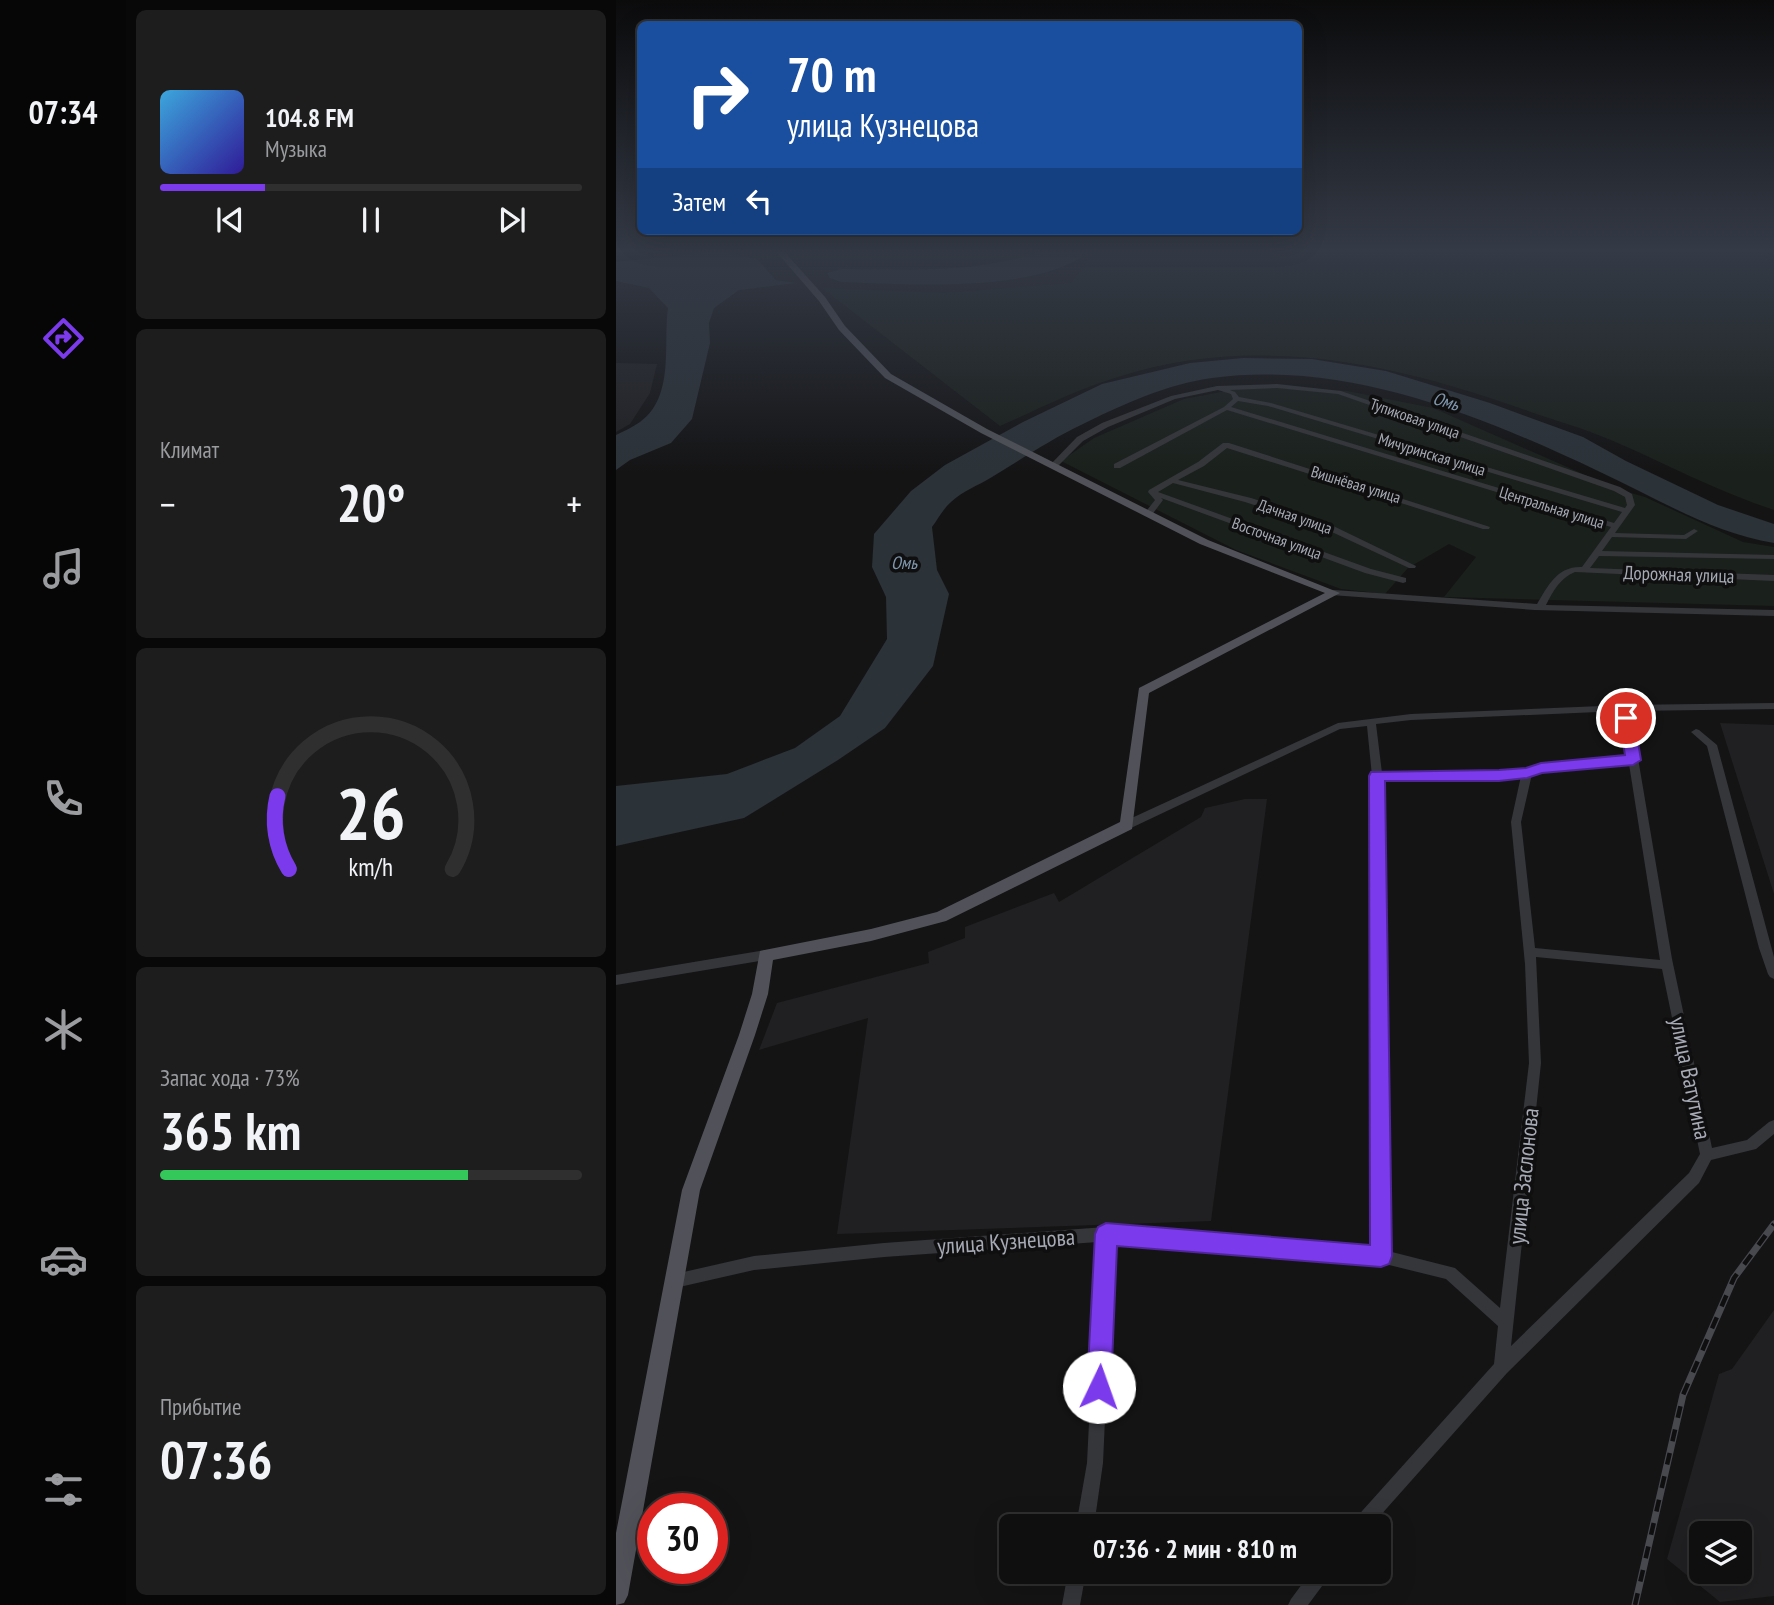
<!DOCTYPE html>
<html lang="ru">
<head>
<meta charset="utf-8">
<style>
  body { margin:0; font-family:"PT Sans Narrow",sans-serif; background:#1d1d1e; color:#f1f3f6; height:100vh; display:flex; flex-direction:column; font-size:26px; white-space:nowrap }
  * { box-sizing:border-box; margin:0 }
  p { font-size:23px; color:#9b9c9f }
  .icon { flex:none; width:38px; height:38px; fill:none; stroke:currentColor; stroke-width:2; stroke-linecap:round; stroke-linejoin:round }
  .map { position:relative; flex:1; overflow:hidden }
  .side { display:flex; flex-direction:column; gap:10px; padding:10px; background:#080809; width:490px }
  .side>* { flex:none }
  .banner { position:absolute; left:21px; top:21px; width:665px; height:214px; border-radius:10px; box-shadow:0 7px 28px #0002,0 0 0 2px #2f2f30; background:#1a4fa0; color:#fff; overflow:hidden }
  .tools { position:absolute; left:1073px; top:1521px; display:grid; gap:14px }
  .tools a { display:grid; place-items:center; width:63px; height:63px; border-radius:10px; background:#0f0f10; box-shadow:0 7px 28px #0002,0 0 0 2px #2f2f30; font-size:35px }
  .speed { position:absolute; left:21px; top:1493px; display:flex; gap:14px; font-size:35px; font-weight:700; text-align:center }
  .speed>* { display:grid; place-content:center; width:91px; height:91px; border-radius:50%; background:#0f0f10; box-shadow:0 7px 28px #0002,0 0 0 2px #2f2f30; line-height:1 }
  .speed .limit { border:10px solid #d22; background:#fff; color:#111 }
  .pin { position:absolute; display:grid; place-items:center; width:60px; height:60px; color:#fff; margin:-30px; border:4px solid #fff; border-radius:50%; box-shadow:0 2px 7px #0007 }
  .me { position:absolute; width:77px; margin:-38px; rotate:3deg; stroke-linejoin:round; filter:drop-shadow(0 0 5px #0008) }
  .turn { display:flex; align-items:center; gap:24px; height:147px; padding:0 35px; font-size:32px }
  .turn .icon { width:91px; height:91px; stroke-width:2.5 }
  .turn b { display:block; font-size:49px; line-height:60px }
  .then { display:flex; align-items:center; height:66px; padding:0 35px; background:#0003; gap:14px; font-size:26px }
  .big { font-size:52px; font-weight:700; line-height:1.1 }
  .side .widget { flex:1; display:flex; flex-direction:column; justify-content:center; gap:10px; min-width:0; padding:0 24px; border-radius:10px; background:#1d1d1e }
  .side .dial { align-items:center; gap:0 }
  .dial svg { height:182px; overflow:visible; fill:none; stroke:#2f2f30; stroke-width:7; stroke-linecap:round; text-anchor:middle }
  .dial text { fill:#f1f3f6; stroke:none }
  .song { display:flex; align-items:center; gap:21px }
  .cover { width:84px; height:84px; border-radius:10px; background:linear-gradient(135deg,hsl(200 70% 55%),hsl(250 70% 35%)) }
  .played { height:7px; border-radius:4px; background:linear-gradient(90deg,#7c3aed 25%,#2f2f30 25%) }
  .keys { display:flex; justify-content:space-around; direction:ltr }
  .heat { display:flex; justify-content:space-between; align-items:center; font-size:38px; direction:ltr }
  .charge { height:10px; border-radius:5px; background:linear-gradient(90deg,#34c759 73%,#2f2f30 0) }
  .trip { position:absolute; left:383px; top:1514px; width:392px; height:70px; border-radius:10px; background:#0f0f10; box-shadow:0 7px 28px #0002,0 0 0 2px #2f2f30; font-weight:700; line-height:70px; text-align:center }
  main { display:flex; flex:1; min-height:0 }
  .menu { display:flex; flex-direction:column; width:126px; justify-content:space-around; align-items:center; background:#060606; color:#9b9c9f }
  .menu .icon { width:49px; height:49px }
  .menu .current { color:#7c3aed }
  .menu b { font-size:32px; color:#f1f3f6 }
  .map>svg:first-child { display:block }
  .built { fill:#202022; fill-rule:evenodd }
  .green { fill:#1a201b }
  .water { fill:#2b3238 }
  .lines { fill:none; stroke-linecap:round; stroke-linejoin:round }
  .minor { fill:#35363a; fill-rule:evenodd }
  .major { fill:#515259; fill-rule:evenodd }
  .rail-casing { stroke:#48494f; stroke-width:7 }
  .rail { stroke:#0f0f10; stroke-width:4.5; stroke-dasharray:12; stroke-linecap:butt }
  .route { fill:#7c3aed; stroke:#51269a; stroke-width:2 }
  .labels { text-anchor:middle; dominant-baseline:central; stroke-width:7; stroke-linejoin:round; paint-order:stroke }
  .far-street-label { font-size:16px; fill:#a6aab5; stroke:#0f0f10 }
  .far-water-label { font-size:18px; font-style:italic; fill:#7f96ae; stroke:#0f0f10 }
  .street-label { font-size:19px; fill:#a6aab5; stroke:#0f0f10 }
  .near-street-label { font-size:23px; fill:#a6aab5; stroke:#0f0f10 }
</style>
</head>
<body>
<main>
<nav class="menu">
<b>07:34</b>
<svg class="icon current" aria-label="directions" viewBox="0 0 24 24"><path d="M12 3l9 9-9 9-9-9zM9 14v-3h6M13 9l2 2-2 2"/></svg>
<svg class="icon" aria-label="music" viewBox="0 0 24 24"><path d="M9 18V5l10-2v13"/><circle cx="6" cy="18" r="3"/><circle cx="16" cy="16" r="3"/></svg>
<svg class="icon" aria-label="phone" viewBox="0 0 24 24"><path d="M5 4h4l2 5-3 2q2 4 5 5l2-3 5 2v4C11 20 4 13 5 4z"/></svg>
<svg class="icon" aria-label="climate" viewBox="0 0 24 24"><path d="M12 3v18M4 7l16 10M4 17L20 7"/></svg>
<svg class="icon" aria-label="car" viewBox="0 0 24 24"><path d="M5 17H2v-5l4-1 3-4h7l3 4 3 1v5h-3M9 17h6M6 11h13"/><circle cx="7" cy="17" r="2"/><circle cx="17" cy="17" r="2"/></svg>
<svg class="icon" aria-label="filters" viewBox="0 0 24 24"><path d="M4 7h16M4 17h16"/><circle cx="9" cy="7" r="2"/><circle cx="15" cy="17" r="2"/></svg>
</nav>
<section class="side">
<div class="widget">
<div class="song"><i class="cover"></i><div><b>104.8 FM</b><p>Музыка</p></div></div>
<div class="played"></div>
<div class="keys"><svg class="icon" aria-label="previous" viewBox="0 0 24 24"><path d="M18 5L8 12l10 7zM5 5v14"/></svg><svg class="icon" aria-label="pause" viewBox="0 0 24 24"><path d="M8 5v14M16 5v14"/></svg><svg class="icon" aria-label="next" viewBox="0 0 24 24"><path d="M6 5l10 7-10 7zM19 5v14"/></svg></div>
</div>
<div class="widget"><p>Климат</p>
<div class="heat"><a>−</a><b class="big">20°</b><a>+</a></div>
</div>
<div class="widget dial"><svg viewBox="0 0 100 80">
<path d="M14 69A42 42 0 1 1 86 69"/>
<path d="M14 69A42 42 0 0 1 9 37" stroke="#7c3aed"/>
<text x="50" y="56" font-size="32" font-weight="700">26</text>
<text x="50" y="72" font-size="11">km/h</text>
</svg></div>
<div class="widget"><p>Запас хода · 73%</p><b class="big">365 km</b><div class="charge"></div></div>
<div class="widget"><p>Прибытие</p><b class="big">07:36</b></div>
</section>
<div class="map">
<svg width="1158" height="1605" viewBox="0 0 1158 1605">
  <rect width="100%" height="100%" fill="#141415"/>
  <path class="built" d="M 0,363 L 41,364 L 34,393 L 14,424 L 0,432 Z
    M 1104,723 L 1158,725 L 1158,894 Z
    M 629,799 L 651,799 L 595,1221 L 221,1234 L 252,1018 L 143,1050 L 161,1003 L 313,963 L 312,952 L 349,938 L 349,927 L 438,893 L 443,902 L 585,817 L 589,808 Z
    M 1158,1310 L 1158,1596 L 1104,1602 L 1051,1559 L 1103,1374 L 1116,1369 ZM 1085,1533 L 1124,1533 L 1124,1572 L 1085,1572 Z"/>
  <path class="green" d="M 481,249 L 1134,249 L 1158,262 L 1158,510 C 1102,492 1051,464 997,441 C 970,429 940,421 912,411 C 779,363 640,333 502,377 C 461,389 423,409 384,426 L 206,288 L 329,293 L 455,283 Z
    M 643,385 L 731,391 L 817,408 L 1001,489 L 1029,497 L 1127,542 L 1158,547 L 1158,606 L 828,597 L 860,557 L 833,544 L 792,568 L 769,594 L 725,589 L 620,550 L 445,461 L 478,438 L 568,399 Z"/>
  <path class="water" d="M 431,249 L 477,249 C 423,295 292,284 225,282 L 214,278 L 211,273 L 226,269 C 294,269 366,274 431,249 Z
    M 103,251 L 141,259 L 160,280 L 180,283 L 123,290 L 98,308 L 93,323 L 94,343 L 76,419 L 55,443 L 14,460 L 0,470 L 0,435 C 8,431 17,427 24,422 C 59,397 47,344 52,308 L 33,288 L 0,281 L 0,262 Z
    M 627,358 L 696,359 L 770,371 L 874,403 L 967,437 L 1010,461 L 1102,505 L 1158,524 L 1158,543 C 1095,533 1039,497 982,471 C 863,415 731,360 596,378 C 551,384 508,404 467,424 C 435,439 406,459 376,477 C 363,485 345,492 335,502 C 327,509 322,519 316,527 L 321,570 L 333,594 L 317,666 L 269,728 L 222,760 L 128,818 L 0,846 L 0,786 L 111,774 L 179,748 L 224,716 L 271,639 L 270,597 L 256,567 L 258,534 L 295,491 L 329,465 L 407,422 L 486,384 L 574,363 Z"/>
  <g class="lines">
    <path class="minor" d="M 661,384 L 725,391 L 1004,487 L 1016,494 L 1019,505 L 999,533 L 1068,535 L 1078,529 L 1082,531 L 1070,539 L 996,537 L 986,551 L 1158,555 L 1158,559 L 983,556 L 974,568 L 1158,575 L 1158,581 L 959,572 C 944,578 937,591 930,605 L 1158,610 L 1158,616 L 919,610 L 715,595 L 715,591 L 718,590 L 921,604 C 932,586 941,566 966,567 L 995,527 L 611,410 L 504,468 L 498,468 L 498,464 L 608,407 L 617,399 L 615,394 L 602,390 L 559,399 L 492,427 L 467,441 L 440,468 L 433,466 L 461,437 L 486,423 L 555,396 L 601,386 ZM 661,388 L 722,394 L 998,491 L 1009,497 L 1011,505 L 1009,508 L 655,403 L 623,397 L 619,392 L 614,390 ZM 622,401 L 652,406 L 1006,512 L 998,523 L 615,407 Z
      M 607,443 L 613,443 L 874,527 L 873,529 L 867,529 L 611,448 L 588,466 L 562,480 L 635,498 L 709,522 L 800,566 L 799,568 L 793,568 L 703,526 L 629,502 L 557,483 L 542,492 L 755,569 L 790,578 L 790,582 L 787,583 L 749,573 L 545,498 L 547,500 L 535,516 L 529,516 L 528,514 L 539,500 L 532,492 L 533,490 L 582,462 Z
      M 1158,703 L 1158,709 L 1014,711 L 1056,959 L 1096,1148 L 1131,1140 L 1153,1122 L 1158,1120 L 1158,1134 L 1140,1149 L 1095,1160 L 1083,1183 L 891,1373 L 755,1526 L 735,1526 L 738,1520 L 878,1364 L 882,1326 L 830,1279 L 765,1263 L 497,1242 L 487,1463 L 478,1526 L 460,1526 L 471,1463 L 482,1242 L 268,1257 L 138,1270 L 59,1288 L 54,1286 L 52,1281 L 54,1276 L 59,1274 L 138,1256 L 268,1243 L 490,1227 L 758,1248 L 756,776 L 751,726 L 724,729 L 515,828 L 507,828 L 506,825 L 507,822 L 722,723 L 795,714 L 1009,705 ZM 1005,711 L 1012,757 L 925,765 L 907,769 L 866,774 L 766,773 L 760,724 L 795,720 ZM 1013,764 L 1044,960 L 919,948 L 905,822 L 916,774 L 925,771 ZM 905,776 L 895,822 L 909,964 L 913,1063 L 884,1308 L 839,1268 L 772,1251 L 766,780 L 844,781 ZM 920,957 L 1046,969 L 1084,1154 L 1073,1173 L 895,1346 L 925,1063 Z
      M 1080,729 L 1083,730 L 1101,745 L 1158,957 L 1158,979 L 1154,977 L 1152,974 L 1143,948 L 1091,746 L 1075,732 Z
      M 150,950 L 154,952 L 156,955 L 154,958 L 150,960 L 0,985 L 0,975 Z
      M 452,1572 L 470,1572 L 464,1605 L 446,1605 Z
      M 695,1572 L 715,1572 L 712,1578 L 692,1605 L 672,1605 L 675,1599 Z"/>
    <path class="major" d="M 158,249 L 166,249 L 209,297 L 229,326 L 275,374 L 371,429 L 592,540 L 724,593 L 533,693 L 516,829 L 330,921 L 255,941 L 157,960 L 152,994 L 139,1035 L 84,1190 L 12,1595 L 8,1603 L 0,1605 L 0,1533 L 66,1190 L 123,1035 L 136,994 L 144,951 L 255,929 L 321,912 L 504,822 L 523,688 L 709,593 L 584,544 L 365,433 L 269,378 L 223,330 L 203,301 Z"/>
    <g class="rail-casing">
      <path id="rail" d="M 1019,1605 L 1067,1395 L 1118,1278 L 1158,1224"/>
    </g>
    <use href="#rail" class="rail"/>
  </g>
  <linearGradient id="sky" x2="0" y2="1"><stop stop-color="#0b0b0c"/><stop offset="0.53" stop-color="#343a46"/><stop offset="1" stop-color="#343a46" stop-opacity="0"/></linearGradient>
  <rect width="1158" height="473" fill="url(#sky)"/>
  <path class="route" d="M 1010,713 L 1018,718 L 1025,760 L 1017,765 L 926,773 L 911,778 L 883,781 L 769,781 L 776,1256 L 773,1264 L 765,1267 L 501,1246 L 495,1387 L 491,1395 L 483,1399 L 474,1395 L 471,1387 L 479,1234 L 482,1227 L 490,1223 L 754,1245 L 753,776 L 755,772 L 883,770 L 910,768 L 925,763 L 1009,755 L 1003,718 Z"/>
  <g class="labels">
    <g class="far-street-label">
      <text transform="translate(799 418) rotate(19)">Тупиковая улица</text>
      <text transform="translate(816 454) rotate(17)">Мичуринская улица</text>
      <text transform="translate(740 484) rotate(17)">Вишнёвая улица</text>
      <text transform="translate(936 507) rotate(17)">Центральная улица</text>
      <text transform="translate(679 516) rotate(19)">Дачная улица</text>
      <text transform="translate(661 538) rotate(20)">Восточная улица</text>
    </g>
    <g class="far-water-label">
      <text transform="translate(830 401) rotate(17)">Омь</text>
      <text x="288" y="562">Омь</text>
    </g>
    <g class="street-label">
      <text transform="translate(1063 574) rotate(2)">Дорожная улица</text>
    </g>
    <g class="near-street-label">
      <text transform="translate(1075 1078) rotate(78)">улица Ватутина</text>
      <text transform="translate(907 1176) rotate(-84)">улица Заслонова</text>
      <text transform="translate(390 1241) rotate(-4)">улица Кузнецова</text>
    </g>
  </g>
</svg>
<div class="tools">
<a><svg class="icon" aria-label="layers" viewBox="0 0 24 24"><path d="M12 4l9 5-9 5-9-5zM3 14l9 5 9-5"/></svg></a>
</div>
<div class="speed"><div class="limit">30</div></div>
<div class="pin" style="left:1010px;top:718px;background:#d93025"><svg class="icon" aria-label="arrive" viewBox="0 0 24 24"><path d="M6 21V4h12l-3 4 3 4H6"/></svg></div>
<svg class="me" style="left:483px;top:1387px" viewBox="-20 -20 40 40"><circle r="19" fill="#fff"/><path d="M0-13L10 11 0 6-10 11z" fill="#7c3aed"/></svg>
<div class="trip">07:36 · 2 мин · 810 m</div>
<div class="banner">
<div class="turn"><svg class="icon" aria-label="right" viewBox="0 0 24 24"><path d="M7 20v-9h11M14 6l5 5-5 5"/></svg><div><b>70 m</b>улица Кузнецова</div></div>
<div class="then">Затем<svg class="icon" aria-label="left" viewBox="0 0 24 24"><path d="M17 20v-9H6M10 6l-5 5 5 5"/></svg></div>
</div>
</div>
</main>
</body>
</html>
